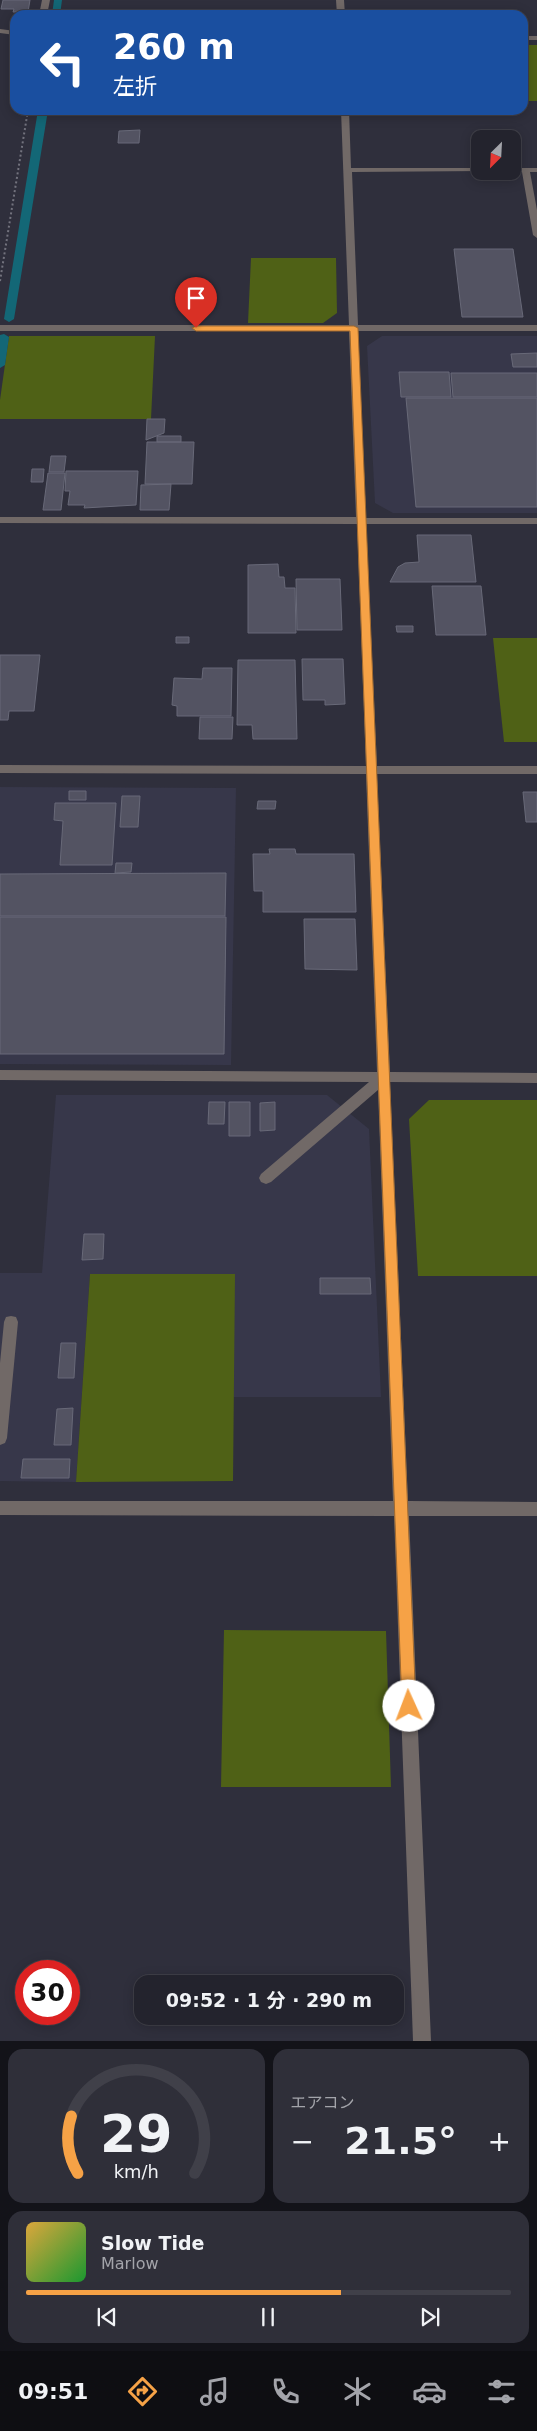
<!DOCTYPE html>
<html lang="ja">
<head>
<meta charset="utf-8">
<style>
  body { margin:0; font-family:"DejaVu Sans","Noto Sans JP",sans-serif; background:#2f2f39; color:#f1f3f6; height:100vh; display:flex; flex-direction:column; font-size:19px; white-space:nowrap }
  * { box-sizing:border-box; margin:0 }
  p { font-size:16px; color:#a3a4aa }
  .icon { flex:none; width:28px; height:28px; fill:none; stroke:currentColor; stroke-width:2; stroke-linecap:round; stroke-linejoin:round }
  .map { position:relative; height:2041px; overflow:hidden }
  .sheet { display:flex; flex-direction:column; gap:8px; padding:8px; background:#131319; flex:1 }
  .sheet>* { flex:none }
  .hud { position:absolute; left:10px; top:10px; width:518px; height:105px; border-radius:15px; box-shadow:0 2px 12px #0003,0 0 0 1px #404049; background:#1a4fa0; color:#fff; overflow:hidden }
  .needle { width:32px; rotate:204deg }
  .controls { position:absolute; left:471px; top:130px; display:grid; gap:10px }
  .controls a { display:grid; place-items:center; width:50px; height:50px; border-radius:10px; background:#23232d; box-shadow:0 2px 12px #0003,0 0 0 1px #404049; font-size:25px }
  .speed { position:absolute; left:15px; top:1960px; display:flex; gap:10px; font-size:25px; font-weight:700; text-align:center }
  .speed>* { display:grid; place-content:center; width:65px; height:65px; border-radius:50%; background:#23232d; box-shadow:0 2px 12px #0003,0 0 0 1px #404049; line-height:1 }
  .speed .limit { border:8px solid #d22; background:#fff; color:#111 }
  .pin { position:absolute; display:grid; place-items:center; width:42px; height:42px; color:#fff; margin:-51px -21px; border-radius:50% 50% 50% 0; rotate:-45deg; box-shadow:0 0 5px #0007 }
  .pin .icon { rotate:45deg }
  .me { position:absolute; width:55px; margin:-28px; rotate:358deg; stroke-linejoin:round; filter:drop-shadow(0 0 4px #0008) }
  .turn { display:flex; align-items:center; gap:18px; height:105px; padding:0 20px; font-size:22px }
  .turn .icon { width:65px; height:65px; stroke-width:2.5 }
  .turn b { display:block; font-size:35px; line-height:42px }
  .big { font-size:38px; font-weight:700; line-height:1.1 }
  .sheet .tile { flex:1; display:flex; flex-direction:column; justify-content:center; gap:8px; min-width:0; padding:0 18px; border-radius:15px; background:#2f2f39 }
  .sheet .dial { align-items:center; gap:0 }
  .dial svg { height:130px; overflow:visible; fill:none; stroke:#404049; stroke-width:7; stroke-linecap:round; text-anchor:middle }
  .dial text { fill:#f1f3f6; stroke:none }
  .song { display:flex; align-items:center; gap:15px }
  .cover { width:60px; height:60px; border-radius:8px; background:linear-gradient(135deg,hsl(40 70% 55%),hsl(130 70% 35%)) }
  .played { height:5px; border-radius:2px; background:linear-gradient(90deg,#f6a246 65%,#404049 65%) }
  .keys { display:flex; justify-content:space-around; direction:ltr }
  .heat { display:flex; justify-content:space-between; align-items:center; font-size:28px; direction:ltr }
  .sheet .tiles { flex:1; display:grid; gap:8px; grid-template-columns:1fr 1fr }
  .tile:last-child { grid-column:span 2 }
  .trip { position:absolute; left:134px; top:1975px; width:270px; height:50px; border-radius:15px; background:#23232d; box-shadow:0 2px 12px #0003,0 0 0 1px #404049; font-weight:700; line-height:50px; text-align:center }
  .menu { display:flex; height:80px; justify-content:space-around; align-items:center; background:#0e0e12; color:#a3a4aa }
  .menu .icon { width:35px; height:35px }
  .menu .selected { color:#f6a246 }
  .menu b { font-size:22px; color:#f1f3f6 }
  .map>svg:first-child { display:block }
  .built { fill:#37374a }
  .green { fill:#4f6116 }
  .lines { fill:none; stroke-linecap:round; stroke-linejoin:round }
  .stream { fill:#136776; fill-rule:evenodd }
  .building { fill:#535362; stroke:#686978 }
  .path { stroke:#73737e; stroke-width:2; stroke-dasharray:2 2.5; stroke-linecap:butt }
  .minor { fill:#716967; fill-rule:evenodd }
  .route { fill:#f6a246; stroke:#a0692e }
</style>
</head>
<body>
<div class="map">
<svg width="537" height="2041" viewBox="0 0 537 2041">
  <rect width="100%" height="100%" fill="#2f2f3c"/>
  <path class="built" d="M 382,336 L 537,336 L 537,513 L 393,513 L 375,503 L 367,346 Z
    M 0,787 L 236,788 L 231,1065 L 0,1064 Z
    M 56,1095 L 327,1095 L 369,1129 L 381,1397 L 233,1397 L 234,1274 L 90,1274 L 76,1482 L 0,1481 L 0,1273 L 42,1273 Z"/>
  <path class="green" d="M 522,45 L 537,45 L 537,101 L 523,101 Z
    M 251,258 L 336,258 L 337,313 L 323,323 L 248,323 Z
    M 9,336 L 155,336 L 151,419 L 0,419 L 0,400 Z
    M 493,638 L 537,638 L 537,742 L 504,742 Z
    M 429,1100 L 537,1100 L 537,1276 L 418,1276 L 409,1119 Z
    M 90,1274 L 235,1274 L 233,1481 L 76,1482 Z
    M 224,1630 L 386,1631 L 391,1787 L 221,1787 Z"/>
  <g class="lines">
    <path class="stream" d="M 54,0 L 62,0 L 60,15 L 52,15 Z
      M 38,110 L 48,110 L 14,319 L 9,322 L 4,319 Z
      M 4,334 L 9,337 L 5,365 L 0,368 L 0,335 Z"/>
  </g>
  <path class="building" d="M 3,0 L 30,0 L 28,12 L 13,12 L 14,9 L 1,9 Z
    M 140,130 L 139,143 L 118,143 L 119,131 Z
    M 454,249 L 513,249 L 523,317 L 462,317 Z
    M 537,353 L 537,367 L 513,367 L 511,354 Z
    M 399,372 L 449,372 L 451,397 L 401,397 Z
    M 451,373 L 537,373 L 537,397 L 453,397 Z
    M 406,398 L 537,398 L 537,507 L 416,507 Z
    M 147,419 L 165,419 L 164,433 L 146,440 Z
    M 157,436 L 181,436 L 181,442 L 157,442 Z
    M 147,442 L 194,442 L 192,484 L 145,484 Z
    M 51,456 L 66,456 L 64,472 L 49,472 Z
    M 32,469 L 44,469 L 43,482 L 31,482 Z
    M 66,471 L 138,471 L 136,505 L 84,508 L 85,505 L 68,505 L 70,491 L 65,491 Z
    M 48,473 L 65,473 L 61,510 L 43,510 Z
    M 171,484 L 169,510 L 140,510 L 141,485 Z
    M 417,535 L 471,535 L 476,582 L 390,582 L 398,567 L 405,563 L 419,562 Z
    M 278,564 L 279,577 L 284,577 L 285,588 L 295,588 L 296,633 L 248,633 L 248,565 Z
    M 296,579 L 340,579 L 342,630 L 297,630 Z
    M 432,586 L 481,586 L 486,635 L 436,635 Z
    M 396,626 L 413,626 L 413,632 L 397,632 Z
    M 176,637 L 189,637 L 189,643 L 176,643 Z
    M 0,655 L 40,655 L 34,711 L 9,711 L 8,720 L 0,720 Z
    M 302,659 L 343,659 L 345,704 L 325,705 L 325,700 L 303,700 Z
    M 238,660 L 295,660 L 297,739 L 253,739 L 252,725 L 237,725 Z
    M 203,668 L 232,668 L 231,716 L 177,716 L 177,706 L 172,705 L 174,678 L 202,679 Z
    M 200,717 L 233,717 L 232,739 L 199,739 Z
    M 69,791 L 86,791 L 86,800 L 69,800 Z
    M 523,792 L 537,792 L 537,822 L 526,822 Z
    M 122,796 L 140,796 L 138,827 L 120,827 Z
    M 258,801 L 276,801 L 275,809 L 257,809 Z
    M 55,803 L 116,803 L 112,865 L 60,865 L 63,821 L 54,820 Z
    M 269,849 L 295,849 L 296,854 L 354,854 L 356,912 L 263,912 L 263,891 L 254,891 L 253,854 L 270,854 Z
    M 116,863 L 132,863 L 131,872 L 115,873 Z
    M 226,873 L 225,916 L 0,916 L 0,874 Z
    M 0,917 L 226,917 L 224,1054 L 0,1054 Z
    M 304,919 L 355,919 L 357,970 L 305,969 Z
    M 209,1102 L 225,1102 L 224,1124 L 208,1124 Z
    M 229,1102 L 250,1102 L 250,1136 L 229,1136 Z
    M 275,1102 L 275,1130 L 260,1131 L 260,1103 Z
    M 84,1234 L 104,1234 L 103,1259 L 82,1260 Z
    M 320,1278 L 370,1278 L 371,1294 L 320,1294 Z
    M 61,1343 L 76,1343 L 74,1378 L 58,1378 Z
    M 73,1408 L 71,1445 L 54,1445 L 57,1409 Z
    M 23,1459 L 70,1459 L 69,1478 L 21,1478 Z"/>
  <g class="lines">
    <path class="path" d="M 0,281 L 28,110"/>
    <path class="minor" d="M 42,0 L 50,0 L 47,15 L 39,15 Z
      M 336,0 L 344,0 L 345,15 L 337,15 Z
      M 0,29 L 15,31 L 15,35 L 0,33 Z
      M 522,36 L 537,36 L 537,40 L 522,40 Z
      M 341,110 L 349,110 L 351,168 L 480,168 L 480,171 L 483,171 L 352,172 L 358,325 L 537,325 L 537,331 L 358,331 L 366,518 L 537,518 L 537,524 L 366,524 L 377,766 L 537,766 L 537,774 L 377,774 L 390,1072 L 537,1073 L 537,1083 L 390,1082 L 408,1501 L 537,1502 L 537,1516 L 409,1516 L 431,2041 L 413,2041 L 394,1516 L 0,1515 L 0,1501 L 393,1501 L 378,1090 L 271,1182 L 266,1184 L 261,1182 L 259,1178 L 261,1174 L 369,1082 L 0,1080 L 0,1070 L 377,1072 L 366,774 L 0,773 L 0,765 L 366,766 L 357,524 L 0,523 L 0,517 L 356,517 L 349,331 L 0,331 L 0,325 L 349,325 Z
      M 512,168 L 537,168 L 537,172 L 530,172 L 537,210 L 537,238 L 533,235 L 522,172 L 509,172 L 512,171 Z
      M 11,1316 L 16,1317 L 18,1322 L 7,1438 L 5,1443 L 0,1445 L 0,1363 L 4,1322 L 6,1317 Z"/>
  </g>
  <path class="route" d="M 354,326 L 358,328 L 416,1706 L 414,1711 L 409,1713 L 404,1711 L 402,1706 L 350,331 L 196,331 L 192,328 L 196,326 Z"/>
</svg>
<div class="controls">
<a><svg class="needle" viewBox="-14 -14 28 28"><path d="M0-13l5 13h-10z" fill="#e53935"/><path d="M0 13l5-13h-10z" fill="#a3a4aa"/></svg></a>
</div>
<div class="speed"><div class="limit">30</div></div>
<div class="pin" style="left:196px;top:328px;background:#d93025"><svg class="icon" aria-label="arrive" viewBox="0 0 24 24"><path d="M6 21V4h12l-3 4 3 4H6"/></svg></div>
<svg class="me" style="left:409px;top:1706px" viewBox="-20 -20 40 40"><circle r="19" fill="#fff"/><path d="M0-13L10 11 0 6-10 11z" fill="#f6a246"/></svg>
<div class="trip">09:52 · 1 分 · 290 m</div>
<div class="hud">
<div class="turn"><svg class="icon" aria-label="left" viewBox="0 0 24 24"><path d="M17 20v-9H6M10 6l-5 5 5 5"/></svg><div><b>260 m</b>左折</div></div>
</div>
</div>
<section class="sheet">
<div class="tiles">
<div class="tile dial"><svg viewBox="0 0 100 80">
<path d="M14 69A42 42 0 1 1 86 69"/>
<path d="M14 69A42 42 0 0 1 10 34" stroke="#f6a246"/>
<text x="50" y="56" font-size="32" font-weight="700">29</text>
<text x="50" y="72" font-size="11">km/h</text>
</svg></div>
<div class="tile"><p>エアコン</p>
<div class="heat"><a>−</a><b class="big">21.5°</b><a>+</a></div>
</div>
<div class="tile">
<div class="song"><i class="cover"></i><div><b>Slow Tide</b><p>Marlow</p></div></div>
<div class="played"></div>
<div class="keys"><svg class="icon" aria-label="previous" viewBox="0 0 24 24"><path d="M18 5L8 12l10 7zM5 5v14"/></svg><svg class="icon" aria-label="pause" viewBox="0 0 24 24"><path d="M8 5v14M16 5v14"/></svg><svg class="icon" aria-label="next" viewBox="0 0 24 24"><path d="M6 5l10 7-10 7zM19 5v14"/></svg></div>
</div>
</div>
</section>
<nav class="menu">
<b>09:51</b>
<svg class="icon selected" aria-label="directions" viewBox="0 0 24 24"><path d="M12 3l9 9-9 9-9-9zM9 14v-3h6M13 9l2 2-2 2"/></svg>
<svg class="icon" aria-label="music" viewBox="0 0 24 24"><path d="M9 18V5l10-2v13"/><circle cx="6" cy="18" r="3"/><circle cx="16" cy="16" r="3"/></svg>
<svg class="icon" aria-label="phone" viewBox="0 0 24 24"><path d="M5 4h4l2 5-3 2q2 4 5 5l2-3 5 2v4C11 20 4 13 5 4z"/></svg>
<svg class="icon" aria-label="climate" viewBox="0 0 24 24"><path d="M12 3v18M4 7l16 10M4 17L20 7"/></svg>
<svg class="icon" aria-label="car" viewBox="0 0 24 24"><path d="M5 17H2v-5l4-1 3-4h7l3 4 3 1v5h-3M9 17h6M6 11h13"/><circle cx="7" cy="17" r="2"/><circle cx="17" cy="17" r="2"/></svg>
<svg class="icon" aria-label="filters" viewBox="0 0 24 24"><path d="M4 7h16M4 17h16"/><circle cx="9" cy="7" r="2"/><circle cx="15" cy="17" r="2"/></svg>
</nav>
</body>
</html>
